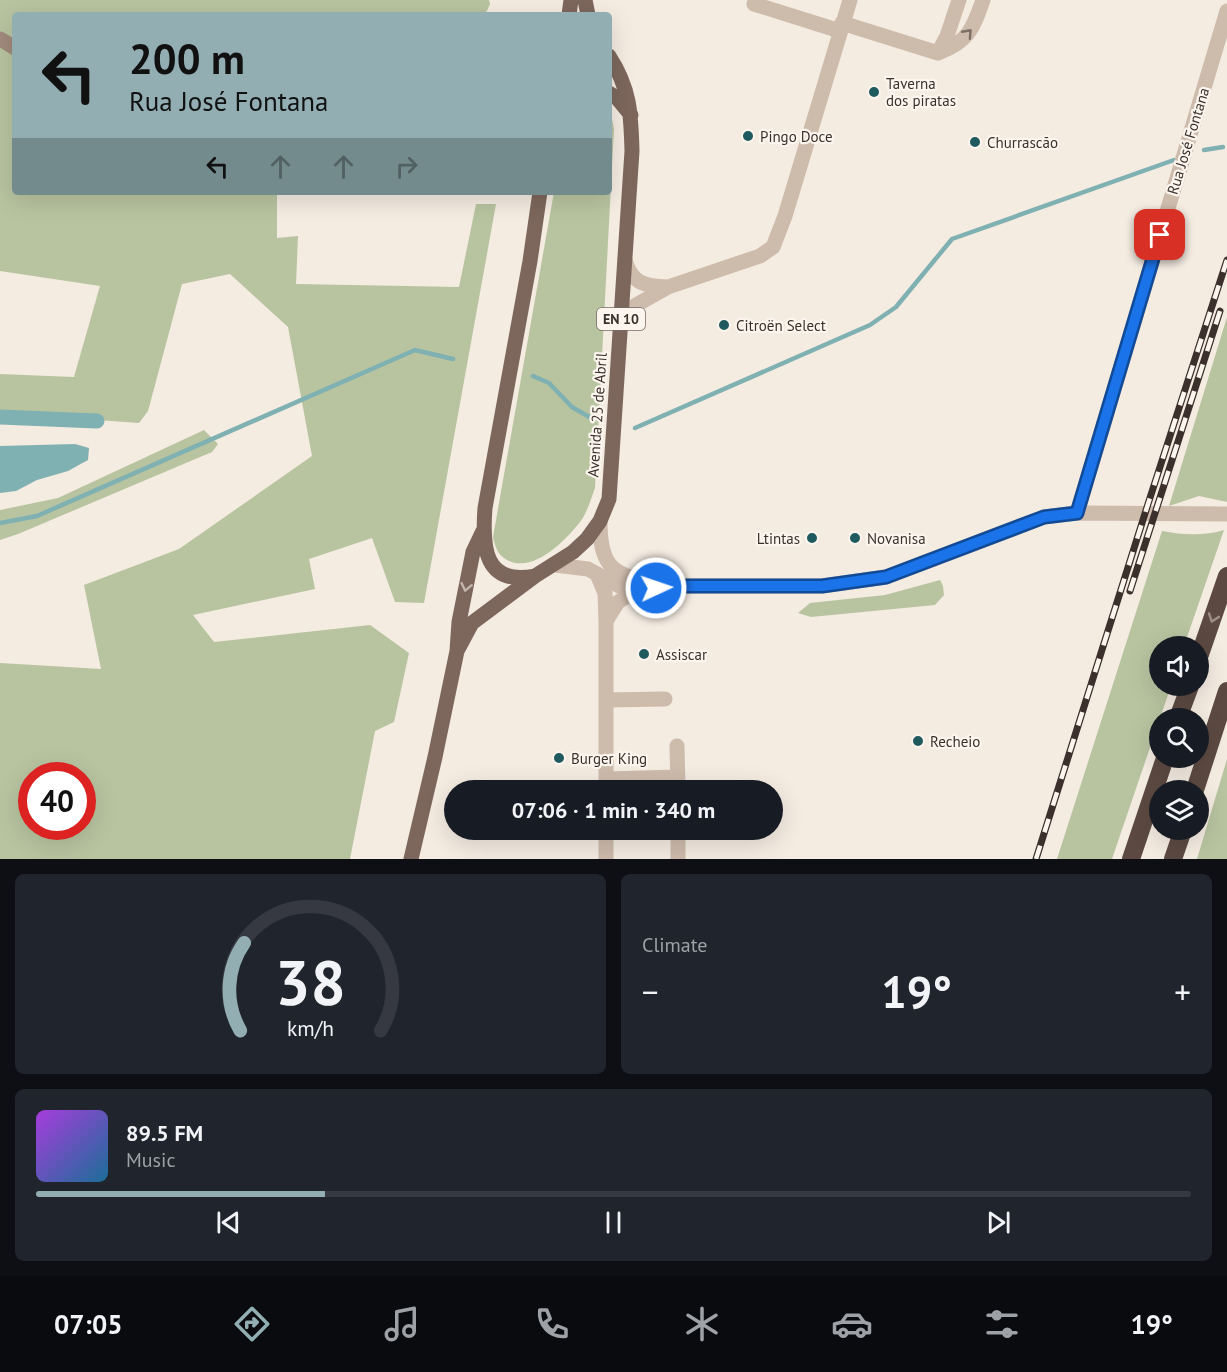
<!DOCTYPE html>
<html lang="en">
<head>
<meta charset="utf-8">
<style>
  body { margin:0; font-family:"PT Sans",sans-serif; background:#20242c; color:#f1f3f6; height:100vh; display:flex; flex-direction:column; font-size:22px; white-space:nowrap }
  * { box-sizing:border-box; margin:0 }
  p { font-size:20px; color:#9ea1a6 }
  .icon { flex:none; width:33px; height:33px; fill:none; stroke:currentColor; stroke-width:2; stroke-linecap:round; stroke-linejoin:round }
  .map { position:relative; height:859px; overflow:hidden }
  .panel { display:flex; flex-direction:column; gap:15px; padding:15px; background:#0d0f14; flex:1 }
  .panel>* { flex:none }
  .guide { position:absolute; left:12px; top:12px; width:600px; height:183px; border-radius:6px; box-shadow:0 6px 24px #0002; background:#92aeb2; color:#111; overflow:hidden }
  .buttons { position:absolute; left:1149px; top:636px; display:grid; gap:12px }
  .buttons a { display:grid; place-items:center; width:60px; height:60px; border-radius:50%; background:#171b24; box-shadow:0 6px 24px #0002; font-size:30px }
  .speed { position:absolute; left:18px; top:762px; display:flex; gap:12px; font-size:30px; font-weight:700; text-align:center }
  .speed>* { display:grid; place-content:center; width:78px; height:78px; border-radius:50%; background:#171b24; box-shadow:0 6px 24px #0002; line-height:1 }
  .speed .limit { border:9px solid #d22; background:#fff; color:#111 }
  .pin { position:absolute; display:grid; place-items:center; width:51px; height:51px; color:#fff; margin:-26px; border-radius:12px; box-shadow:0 3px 9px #0006 }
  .me { position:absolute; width:66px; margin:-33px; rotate:87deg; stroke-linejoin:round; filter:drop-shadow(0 0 4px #0008) }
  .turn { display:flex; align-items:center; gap:21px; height:126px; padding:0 18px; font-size:27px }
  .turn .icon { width:78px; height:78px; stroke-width:2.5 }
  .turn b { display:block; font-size:42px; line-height:51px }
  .lanes { display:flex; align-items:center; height:57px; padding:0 18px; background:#0003; justify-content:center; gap:30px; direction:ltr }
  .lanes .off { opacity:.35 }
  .big { font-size:45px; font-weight:800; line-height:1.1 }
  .panel .card { flex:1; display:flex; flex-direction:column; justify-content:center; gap:9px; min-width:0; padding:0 21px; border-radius:9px; background:#20242c }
  .panel .dial { align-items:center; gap:0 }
  .dial svg { height:156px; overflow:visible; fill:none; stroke:#363941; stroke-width:7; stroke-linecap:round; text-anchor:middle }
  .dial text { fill:#f1f3f6; stroke:none }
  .song { display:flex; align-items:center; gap:18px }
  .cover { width:72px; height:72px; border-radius:9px; background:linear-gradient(135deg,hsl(280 70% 55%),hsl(200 70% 35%)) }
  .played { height:6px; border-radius:3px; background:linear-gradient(90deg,#92aeb2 25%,#363941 25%) }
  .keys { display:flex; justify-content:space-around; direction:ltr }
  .heat { display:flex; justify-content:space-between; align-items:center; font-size:33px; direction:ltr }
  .panel .tiles { flex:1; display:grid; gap:15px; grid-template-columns:1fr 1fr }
  .card:last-child { grid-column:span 2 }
  .trip { position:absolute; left:444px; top:780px; width:339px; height:60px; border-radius:30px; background:#171b24; box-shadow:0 6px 24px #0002; font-weight:800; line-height:60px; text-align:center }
  .tab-bar { display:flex; height:96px; justify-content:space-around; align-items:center; background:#090b0e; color:#9ea1a6 }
  .tab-bar .icon { width:42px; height:42px }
  .tab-bar .active { color:#92aeb2 }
  .tab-bar b { font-size:27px; color:#f1f3f6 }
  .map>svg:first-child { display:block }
  .green { fill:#b8c4a0; fill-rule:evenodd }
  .water { fill:#7fb0b2 }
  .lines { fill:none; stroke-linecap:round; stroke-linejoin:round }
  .stream { stroke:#7fb0b2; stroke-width:4.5 }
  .canal { stroke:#7fb0b2; stroke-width:15 }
  .minor { stroke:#cdbbac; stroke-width:15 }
  .tertiary { stroke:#cdbbac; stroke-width:15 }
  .secondary { stroke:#a18a7d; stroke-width:15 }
  .primary { stroke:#7d675c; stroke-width:15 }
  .motorway { stroke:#5c4a42; stroke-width:18 }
  .rail-casing { stroke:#3b302b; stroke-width:7 }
  .rail { stroke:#fbf5ee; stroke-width:4.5; stroke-dasharray:14; stroke-linecap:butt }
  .oneway { stroke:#7d6f65 }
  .oneway2 { stroke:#c2b5ac }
  .oneway3 { stroke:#9c8e87 }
  .route-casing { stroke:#114b97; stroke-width:15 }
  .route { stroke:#1a73e8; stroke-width:10 }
  .poi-dot { fill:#1f5a5e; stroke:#fbf5ee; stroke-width:2 }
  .labels { text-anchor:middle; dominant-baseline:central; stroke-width:4.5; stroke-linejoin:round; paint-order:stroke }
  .shield { fill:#fbf5ee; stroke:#756b66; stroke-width:1.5 }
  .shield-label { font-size:14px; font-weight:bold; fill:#3b302b }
  .poi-label { font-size:15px; fill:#3b302b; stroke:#fbf5ee; text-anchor:start }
  .street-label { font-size:15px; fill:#3b302b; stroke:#fbf5ee }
</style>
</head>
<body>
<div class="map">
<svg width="1227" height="859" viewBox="0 0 1227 859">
  <rect width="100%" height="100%" fill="#f4ebe1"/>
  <path class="green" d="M 0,0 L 489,0 L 490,4 L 485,15 L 15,15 L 15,192 L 277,192 L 277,238 L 298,236 L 296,284 L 459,287 L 476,204 L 496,204 L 424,603 L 395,602 L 372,538 L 309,559 L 315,589 L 193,615 L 214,642 L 370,625 L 409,653 L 394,722 L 375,731 L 350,859 L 0,859 L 0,663 L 101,669 L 84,585 L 179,549 L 312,456 L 288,327 L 230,274 L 182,284 L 148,411 L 139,423 L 0,413 L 0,374 L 74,377 L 100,286 L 0,271 ZM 32,776 L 82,776 L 82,826 L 32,826 Z
    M 609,116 L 612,119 L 614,129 L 595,488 C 591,499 587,513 580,522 C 565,541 533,574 507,560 C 498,555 495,547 493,537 L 554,192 L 609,192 Z
    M 1227,317 L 1227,502 L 1199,496 L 1169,506 Z
    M 204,430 L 218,444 L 212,452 L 18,534 L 0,540 L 0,510 L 58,498 Z
    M 1224,530 L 1184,646 L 1160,646 L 1160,686 L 1171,686 L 1112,859 L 1057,859 L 1162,531 C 1182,535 1205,536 1224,530 Z
    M 940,580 L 943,586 L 944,595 L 935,605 L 811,617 L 798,613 L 810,603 L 885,595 Z
    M 1227,759 L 1227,859 L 1197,859 Z"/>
  <path class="water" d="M 75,444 L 89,448 L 88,460 L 68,471 L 37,480 L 16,491 L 0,493 L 0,446 Z"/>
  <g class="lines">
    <path class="stream" d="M 1204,150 L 1223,147
      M 533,376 L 549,383 L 572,407 L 591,418
      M 635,428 L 870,325 L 896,307 L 952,239 L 1174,160
      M 0,523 L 37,516 L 415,350 L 453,359"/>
    <path class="canal" d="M 0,417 L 97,421"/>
    <path class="minor" d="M 754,4 L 840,31
      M 842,23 L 938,53
      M 938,53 C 968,42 973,29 983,0
      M 938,53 L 947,36 L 959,0
      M 625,260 C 632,284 645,286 668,287
      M 621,324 L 636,305 L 668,287 L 760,256 L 773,247 L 785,216 L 850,0
      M 1077,513 L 1227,11
      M 597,574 L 605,593 L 606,621 L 618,602 L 637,590
      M 606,621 L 606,790
      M 606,700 L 665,699
      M 677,746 L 678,790
      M 606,779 L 678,777
      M 606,830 L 606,859
      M 678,859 L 678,830"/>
    <path class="tertiary" d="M 600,521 C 600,560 608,575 648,581
      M 555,565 L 588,569 L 619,586 L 637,590 L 674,586 L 822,586 L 886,577 L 1044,517 L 1077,513 L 1227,514"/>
    <path class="secondary" d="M 0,39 L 15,48"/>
    <path class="primary" d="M 585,0 L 588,15
      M 569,15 L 571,0
      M 609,93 L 617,98 L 631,115
      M 535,576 C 484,586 482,547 485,508 L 530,261 L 540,192
      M 457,651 L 472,623 L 535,576 L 573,552 L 587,539 L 600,521 L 609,499 L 632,151 C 631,113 630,88 609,56
      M 411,859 L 435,757 L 457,651 L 459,622 L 473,552 L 483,531"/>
    <path class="motorway" d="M 1198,660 L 1227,576
      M 1178,718 L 1190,686
      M 1195,790 L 1227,691
      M 1131,859 L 1165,758
      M 1173,859 L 1183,830"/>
    <g class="rail-casing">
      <path id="rail" d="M 1130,591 L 1220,311
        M 1036,859 L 1148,504 L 1227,260"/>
    </g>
    <use href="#rail" class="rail"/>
  </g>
  <defs><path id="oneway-chevron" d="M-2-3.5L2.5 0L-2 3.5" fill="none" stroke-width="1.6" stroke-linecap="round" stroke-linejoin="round" transform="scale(1.5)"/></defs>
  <use class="oneway" href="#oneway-chevron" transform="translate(968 33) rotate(-48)"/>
  <use class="oneway2" href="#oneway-chevron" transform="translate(466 587) rotate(102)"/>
  <use class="oneway3" href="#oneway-chevron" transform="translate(1213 618) rotate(109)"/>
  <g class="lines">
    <g class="route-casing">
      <path id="route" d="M 656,588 L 674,586 L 822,586 L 886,577 L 1044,517 L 1077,513 L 1160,235"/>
    </g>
    <use href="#route" class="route"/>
  </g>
  <g class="poi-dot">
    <circle cx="874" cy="92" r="6"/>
    <circle cx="748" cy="136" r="6"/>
    <circle cx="975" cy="142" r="6"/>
    <circle cx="724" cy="325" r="6"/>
    <circle cx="812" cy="538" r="6"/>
    <circle cx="855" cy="538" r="6"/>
    <circle cx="644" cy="654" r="6"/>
    <circle cx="918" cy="741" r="6"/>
    <circle cx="559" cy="758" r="6"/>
  </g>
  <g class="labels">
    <rect class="shield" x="597" y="308" width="48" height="22" rx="4.5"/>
    <g class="shield-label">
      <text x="621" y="319">EN 10</text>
    </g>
    <g class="poi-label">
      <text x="886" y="83">Taverna<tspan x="886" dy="17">dos piratas</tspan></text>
      <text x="760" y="136">Pingo Doce</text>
      <text x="987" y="142">Churrascão</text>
      <text x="736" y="325">Citroën Select</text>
      <text x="800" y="538" text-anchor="end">Ltintas</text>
      <text x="867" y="538">Novanisa</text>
      <text x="656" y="654">Assiscar</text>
      <text x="930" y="741">Recheio</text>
      <text x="571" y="758">Burger King</text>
    </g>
    <g class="street-label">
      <text transform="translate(1188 141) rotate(-73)">Rua José Fontana</text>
      <text transform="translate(597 415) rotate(-86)">Avenida 25 de Abril</text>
    </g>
  </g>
</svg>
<div class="buttons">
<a><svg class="icon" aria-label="sound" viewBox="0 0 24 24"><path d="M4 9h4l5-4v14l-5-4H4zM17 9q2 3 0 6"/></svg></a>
<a><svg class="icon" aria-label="search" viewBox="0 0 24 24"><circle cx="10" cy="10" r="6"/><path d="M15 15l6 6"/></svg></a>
<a><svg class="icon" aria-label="layers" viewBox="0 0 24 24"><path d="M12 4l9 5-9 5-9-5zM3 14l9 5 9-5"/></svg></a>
</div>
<div class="speed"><div class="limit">40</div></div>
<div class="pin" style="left:1160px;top:235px;background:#d93025"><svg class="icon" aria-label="arrive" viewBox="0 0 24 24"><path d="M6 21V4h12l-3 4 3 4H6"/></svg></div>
<svg class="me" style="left:656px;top:588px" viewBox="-20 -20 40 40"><circle r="17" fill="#1a73e8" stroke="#fff" stroke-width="3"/><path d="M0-11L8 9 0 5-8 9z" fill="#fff"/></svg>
<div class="trip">07:06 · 1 min · 340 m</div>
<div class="guide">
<div class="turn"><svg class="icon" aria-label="left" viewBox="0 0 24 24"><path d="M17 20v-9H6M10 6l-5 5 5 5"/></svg><div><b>200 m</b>Rua José Fontana</div></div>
<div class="lanes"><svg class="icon" aria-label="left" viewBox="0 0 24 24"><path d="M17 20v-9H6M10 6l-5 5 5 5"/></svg><svg class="icon off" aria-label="ahead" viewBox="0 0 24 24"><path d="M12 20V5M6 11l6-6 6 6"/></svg><svg class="icon off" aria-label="ahead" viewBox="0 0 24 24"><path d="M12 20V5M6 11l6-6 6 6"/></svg><svg class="icon off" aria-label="right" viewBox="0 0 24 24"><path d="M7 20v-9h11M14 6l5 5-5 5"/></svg></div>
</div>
</div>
<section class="panel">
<div class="tiles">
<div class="card dial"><svg viewBox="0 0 100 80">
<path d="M14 69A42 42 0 1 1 86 69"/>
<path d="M14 69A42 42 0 0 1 16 24" stroke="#92aeb2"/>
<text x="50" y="56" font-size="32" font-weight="700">38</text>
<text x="50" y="72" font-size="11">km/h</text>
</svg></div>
<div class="card"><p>Climate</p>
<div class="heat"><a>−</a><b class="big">19°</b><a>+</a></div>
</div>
<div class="card">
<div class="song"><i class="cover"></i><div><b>89.5 FM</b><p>Music</p></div></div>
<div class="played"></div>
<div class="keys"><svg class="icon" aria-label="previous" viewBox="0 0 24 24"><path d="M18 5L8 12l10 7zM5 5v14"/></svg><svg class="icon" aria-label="pause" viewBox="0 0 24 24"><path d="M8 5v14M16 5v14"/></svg><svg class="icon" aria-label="next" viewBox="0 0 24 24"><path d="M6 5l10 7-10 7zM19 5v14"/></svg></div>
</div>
</div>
</section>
<nav class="tab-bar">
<b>07:05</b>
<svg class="icon active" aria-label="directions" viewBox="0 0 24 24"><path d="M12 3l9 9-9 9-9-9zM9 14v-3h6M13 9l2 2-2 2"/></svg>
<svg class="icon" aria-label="music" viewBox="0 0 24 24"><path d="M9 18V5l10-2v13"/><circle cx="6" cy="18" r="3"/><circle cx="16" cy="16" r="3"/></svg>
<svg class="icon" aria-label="phone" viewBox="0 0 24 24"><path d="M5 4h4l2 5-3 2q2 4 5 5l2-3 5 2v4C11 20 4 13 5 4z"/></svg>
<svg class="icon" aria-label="climate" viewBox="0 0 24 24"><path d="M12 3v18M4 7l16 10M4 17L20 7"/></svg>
<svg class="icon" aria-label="car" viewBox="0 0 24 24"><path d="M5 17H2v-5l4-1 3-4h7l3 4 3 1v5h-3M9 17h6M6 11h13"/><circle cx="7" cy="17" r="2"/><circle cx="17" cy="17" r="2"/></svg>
<svg class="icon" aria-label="filters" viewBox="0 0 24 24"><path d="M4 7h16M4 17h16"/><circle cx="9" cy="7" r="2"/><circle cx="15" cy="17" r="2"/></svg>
<b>19°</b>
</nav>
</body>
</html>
